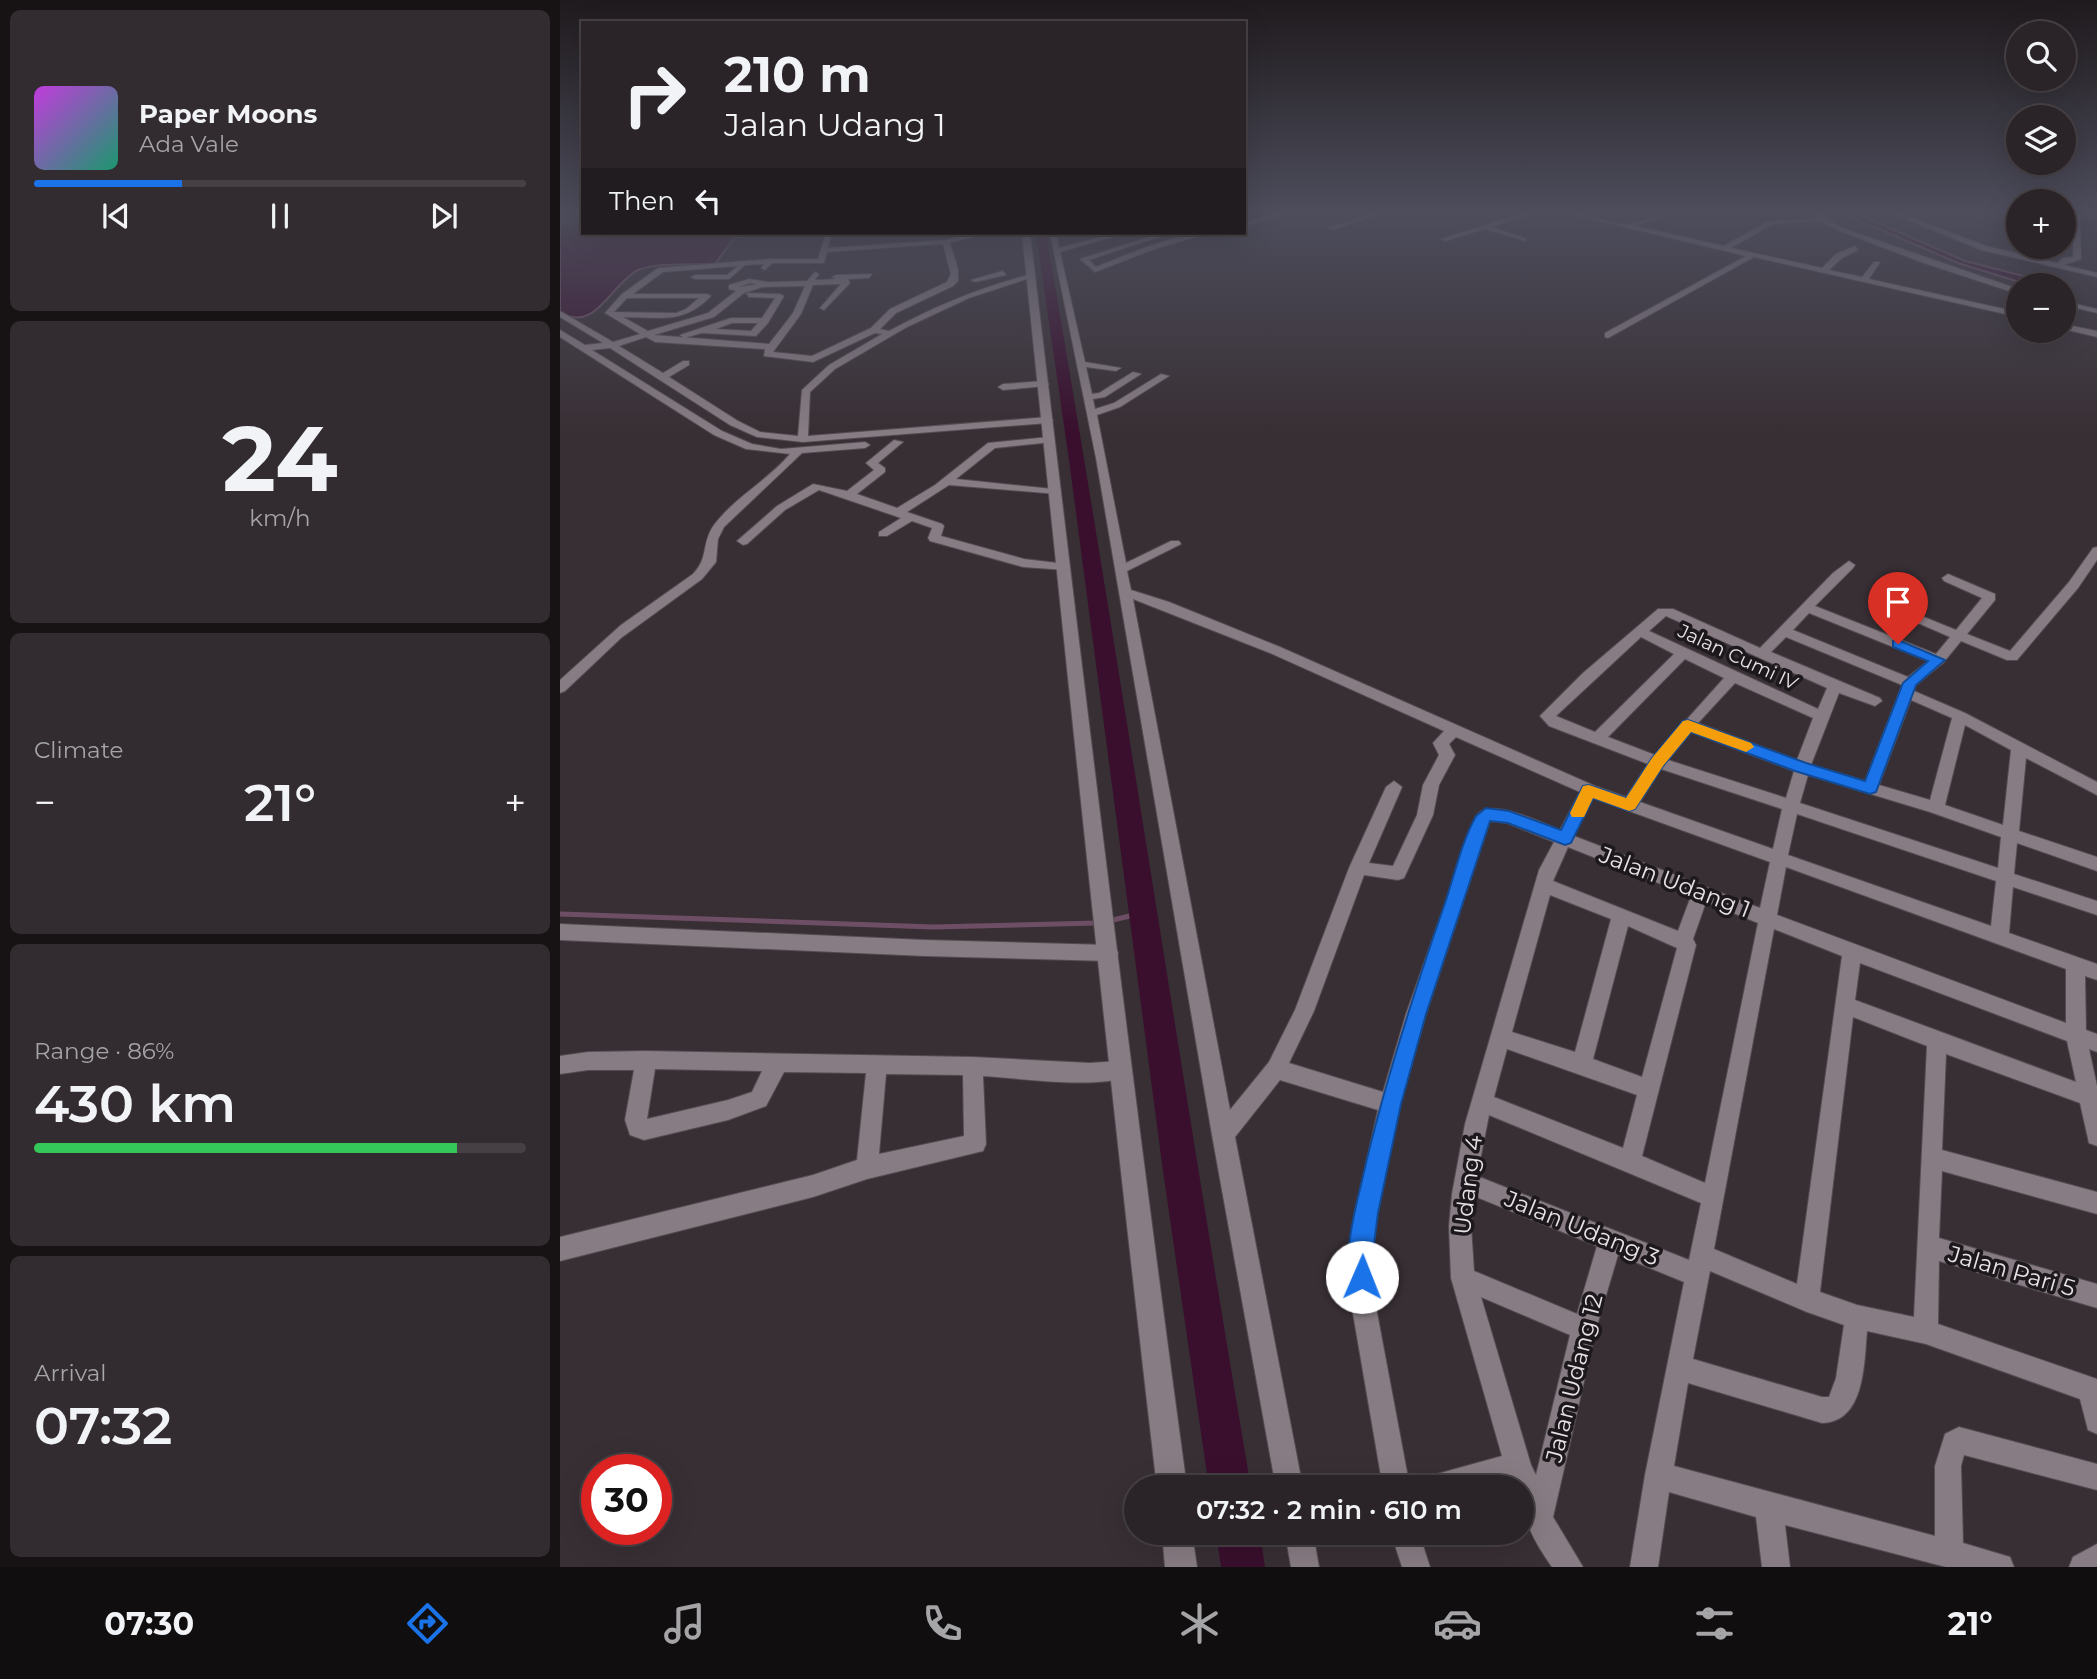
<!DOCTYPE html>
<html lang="en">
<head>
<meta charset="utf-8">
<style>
  body { margin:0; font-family:Montserrat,sans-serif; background:#322b2f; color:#f1f3f6; height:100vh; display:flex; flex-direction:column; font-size:26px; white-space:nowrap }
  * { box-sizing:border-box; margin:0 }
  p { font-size:23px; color:#a5a4a7 }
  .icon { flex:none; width:38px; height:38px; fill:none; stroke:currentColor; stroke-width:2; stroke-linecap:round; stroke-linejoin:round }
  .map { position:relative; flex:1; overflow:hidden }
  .sheet { display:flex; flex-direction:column; gap:10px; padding:10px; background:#171315; width:560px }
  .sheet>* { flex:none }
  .top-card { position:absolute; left:21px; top:21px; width:665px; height:214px; border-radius:0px; box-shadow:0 7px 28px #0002,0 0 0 2px #464044; background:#2a2327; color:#f1f3f6; overflow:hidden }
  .buttons { position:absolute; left:1446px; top:21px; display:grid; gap:14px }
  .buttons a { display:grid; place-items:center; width:70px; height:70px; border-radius:50%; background:#2a2327; box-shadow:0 7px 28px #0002,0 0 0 2px #464044; font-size:35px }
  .speed { position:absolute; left:21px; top:1454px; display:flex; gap:14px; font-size:35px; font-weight:700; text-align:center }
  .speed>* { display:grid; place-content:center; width:91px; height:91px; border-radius:50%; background:#2a2327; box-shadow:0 7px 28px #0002,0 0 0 2px #464044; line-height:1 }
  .speed .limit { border:10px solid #d22; background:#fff; color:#111 }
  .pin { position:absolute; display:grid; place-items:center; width:60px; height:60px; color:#fff; margin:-72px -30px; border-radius:50% 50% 50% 0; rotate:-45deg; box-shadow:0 0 7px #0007 }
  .pin .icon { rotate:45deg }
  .me { position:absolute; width:77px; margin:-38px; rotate:1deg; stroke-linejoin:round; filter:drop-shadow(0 0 5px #0008) }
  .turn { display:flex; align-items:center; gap:24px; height:147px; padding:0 28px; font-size:32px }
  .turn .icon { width:91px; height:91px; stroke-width:2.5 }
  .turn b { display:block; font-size:49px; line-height:60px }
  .then { display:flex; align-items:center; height:66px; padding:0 28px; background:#0003; gap:14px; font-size:26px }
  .big { font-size:52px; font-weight:600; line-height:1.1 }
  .sheet .card { flex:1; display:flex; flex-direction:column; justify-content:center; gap:10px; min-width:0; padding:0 24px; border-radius:10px; background:#322b2f }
  .sheet .dial { align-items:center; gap:0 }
  .dial b { font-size:91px; line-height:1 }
  .song { display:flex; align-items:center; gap:21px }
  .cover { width:84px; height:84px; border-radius:10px; background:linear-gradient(135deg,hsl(290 70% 55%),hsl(160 70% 35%)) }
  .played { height:7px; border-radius:4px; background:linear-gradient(90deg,#1a73e8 30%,#464044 30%) }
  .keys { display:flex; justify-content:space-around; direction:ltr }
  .heat { display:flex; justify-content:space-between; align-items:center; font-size:38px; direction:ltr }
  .charge { height:10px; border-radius:5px; background:linear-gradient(90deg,#34c759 86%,#464044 0) }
  .trip { position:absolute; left:564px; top:1475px; width:410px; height:70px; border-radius:35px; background:#2a2327; box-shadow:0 7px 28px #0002,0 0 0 2px #464044; font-weight:600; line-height:70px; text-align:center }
  .tab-bar { display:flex; height:112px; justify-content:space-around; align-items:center; background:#110e10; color:#a5a4a7 }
  .tab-bar .icon { width:49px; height:49px }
  .tab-bar .on { color:#1a73e8 }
  .tab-bar b { font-size:32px; color:#f1f3f6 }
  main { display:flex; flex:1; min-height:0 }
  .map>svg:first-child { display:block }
  .water { fill:#390f2d; stroke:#6e4e64; stroke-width:2 }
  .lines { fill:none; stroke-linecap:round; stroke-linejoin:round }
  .stream { stroke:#6e4e64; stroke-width:5 }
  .river { fill:#390f2d; fill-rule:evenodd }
  .minor-casing { stroke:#534c51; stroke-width:2 }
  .tertiary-casing { stroke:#534c51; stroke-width:2 }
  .minor { fill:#877c83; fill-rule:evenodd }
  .tertiary { fill:#877c83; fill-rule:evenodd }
  .route { fill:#1a73e8; stroke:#114b97; stroke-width:2 }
  .slow { fill:#f59e0b }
  .labels { text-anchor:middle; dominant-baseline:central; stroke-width:7; stroke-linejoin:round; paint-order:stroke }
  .street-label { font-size:19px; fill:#e8e2e6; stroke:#1c181b }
  .near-street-label { font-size:23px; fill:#e8e2e6; stroke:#1c181b }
</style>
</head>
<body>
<main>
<section class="sheet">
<div class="card">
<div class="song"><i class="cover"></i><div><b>Paper Moons</b><p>Ada Vale</p></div></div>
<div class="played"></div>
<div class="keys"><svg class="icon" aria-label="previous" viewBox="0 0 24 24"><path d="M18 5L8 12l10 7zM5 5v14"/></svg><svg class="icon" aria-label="pause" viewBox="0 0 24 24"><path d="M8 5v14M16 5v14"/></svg><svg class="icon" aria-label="next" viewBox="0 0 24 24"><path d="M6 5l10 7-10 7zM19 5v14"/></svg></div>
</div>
<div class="card dial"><b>24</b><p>km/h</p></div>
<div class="card"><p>Climate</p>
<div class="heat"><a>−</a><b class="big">21°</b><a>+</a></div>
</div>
<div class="card"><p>Range · 86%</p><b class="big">430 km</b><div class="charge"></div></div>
<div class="card"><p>Arrival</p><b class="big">07:32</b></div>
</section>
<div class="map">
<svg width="1537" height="1567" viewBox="0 0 1537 1567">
  <rect width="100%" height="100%" fill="#382f34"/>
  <path class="water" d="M 1282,213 L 1295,213 L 1405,261 L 1498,285 L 1469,285 L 1398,263 Z
    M 23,222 L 23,233 L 226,233 L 175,237 L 155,264 C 136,265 94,262 78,270 C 50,285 35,334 0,312 L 0,223 Z"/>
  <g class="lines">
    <path class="stream" d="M 0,914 L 373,927 L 537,923
      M 549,921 L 582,913"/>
    <path class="river" d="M 476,233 L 486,233 C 558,651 620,1070 691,1488 L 649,1488 L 603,1171 L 509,460 Z
      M 656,1533 L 700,1533 L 705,1567 L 661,1567 Z"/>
    <g class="minor-casing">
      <path id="minor" d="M 720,213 L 731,213 L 684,226 L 684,222 Z
        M 815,213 L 826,213 L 773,229 L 768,228 Z
        M 964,213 L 974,213 L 932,227 L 966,239 L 966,241 L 925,229 L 885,241 L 881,239 Z
        M 1005,213 C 1026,213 1044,223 1065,224 C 1081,225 1097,213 1113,213 L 1075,226 L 1164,246 L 1208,221 L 1252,219 L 1255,217 L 1252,213 L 1259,213 L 1282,228 L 1458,289 L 1458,294 L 1361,262 L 1277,230 L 1260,221 L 1213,224 L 1171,248 L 1262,268 L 1276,254 L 1295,246 L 1298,250 L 1282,258 L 1269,270 L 1302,277 L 1314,262 L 1320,262 L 1309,279 L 1458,312 L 1458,317 L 1194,257 L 1048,338 L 1045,337 L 1045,333 L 1186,256 Z
        M 1192,213 L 1202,213 L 1195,216 Z
        M 1331,213 L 1340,213 L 1426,246 L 1497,263 L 1503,258 L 1513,257 L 1514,216 L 1526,213 L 1520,217 L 1521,259 L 1504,265 L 1537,273 L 1537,277 L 1421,250 Z
        M 266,233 L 272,233 L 268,248 L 386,240 L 417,233 L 428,233 L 390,243 L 398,269 L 398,281 L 393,286 L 336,313 L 320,329 L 329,331 C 375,306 421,287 472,274 L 476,276 L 409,298 L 347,327 L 275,369 L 250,392 L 248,436 L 488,417 L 493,420 L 488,423 L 243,442 L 197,437 L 170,425 L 50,348 L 32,350 L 162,431 L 192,444 L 221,449 L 305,442 L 310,445 L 305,448 L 242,453 L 164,527 L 158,539 L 156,562 L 142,579 L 61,638 L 5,691 L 0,693 L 0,680 L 61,625 L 133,574 C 149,558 141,543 154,525 C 175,497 207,481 230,454 L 186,449 L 154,435 L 0,337 L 0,330 L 25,345 L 43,343 L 0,317 L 0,311 L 53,342 L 80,334 L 45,313 L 62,294 L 98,268 L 210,259 L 258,259 ZM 383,244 L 391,274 L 387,282 L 330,309 L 311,328 L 252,356 L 213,352 L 241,314 L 253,285 L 281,284 L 260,308 L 264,310 L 290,283 L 288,279 L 309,278 L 312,274 L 276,275 L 272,277 L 276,279 L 255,280 L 259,274 L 255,272 L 247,281 L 208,282 L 189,279 L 169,285 L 169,289 L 176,291 L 148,313 L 88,331 L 63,317 C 100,317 123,325 151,296 L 147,294 L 73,294 L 103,272 L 178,266 L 167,275 L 135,275 L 131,277 L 135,279 L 169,279 L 185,265 L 204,264 L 201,268 L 205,270 L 212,263 L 264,263 L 267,252 ZM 190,283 L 197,284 L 179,287 ZM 245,286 L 233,313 L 209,344 L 94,335 L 154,317 L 184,293 L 203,287 ZM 67,298 L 139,298 L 126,309 L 116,313 L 54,312 ZM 315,333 L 322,334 L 269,365 L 242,390 L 238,436 L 200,432 L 178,421 L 109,377 L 129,365 L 129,361 L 123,361 L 103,373 L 59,346 L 86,337 L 95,342 L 205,349 L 204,356 L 253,362 Z
        M 490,233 L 496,233 L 499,248 L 556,233 L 566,233 L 500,252 L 525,362 L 561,368 L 556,371 L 526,367 L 532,394 L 539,393 L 573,372 L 581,374 L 545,397 L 533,399 L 535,409 L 554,403 L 601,374 L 609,376 L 560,407 L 537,415 L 566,563 L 611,541 L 619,541 L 621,544 L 567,571 L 571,590 L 609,602 L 720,647 L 1035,786 L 1066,797 L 1088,764 L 989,726 L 980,716 L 1023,673 L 1098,609 L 1113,609 L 1200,648 L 1273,573 L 1289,561 L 1295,565 L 1293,568 L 1255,606 L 1376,654 L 1390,637 L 1326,609 L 1327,606 L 1337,606 L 1396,630 L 1422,598 L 1384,581 L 1382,578 L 1388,574 L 1435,594 L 1435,600 L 1407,634 L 1450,651 L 1509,582 L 1533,548 L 1537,547 L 1537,560 L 1518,588 L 1457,660 L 1447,660 L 1401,641 L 1383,663 L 1356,685 L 1354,691 L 1405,713 L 1537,782 L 1537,795 L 1466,758 L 1459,831 L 1537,857 L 1537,871 L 1457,843 L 1454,874 L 1537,901 L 1537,915 L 1453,887 L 1449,933 L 1537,964 L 1537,980 L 1525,976 L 1526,1030 L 1537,1034 L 1537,1052 L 1529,1049 L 1537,1086 L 1537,1146 L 1529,1143 L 1520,1103 L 1386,1054 L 1382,1150 L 1537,1192 L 1537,1214 L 1382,1171 L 1379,1238 L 1537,1284 L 1537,1308 L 1379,1261 L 1378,1324 L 1537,1379 L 1537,1434 L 1528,1430 L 1520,1399 L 1366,1344 L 1307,1331 C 1304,1364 1305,1422 1262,1423 L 1128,1383 L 1114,1466 L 1375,1536 L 1375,1466 L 1385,1434 L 1399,1427 L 1537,1464 L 1537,1490 L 1404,1455 L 1401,1466 L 1403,1543 L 1450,1557 L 1454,1567 L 1386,1567 L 1225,1525 L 1230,1567 L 1202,1567 L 1196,1517 L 1109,1492 L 1098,1567 L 1070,1567 L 1085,1475 L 1124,1282 L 1058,1255 L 1036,1329 L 993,1517 L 1023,1567 L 992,1567 C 975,1543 961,1518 961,1488 L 954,1488 L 951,1480 L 926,1488 L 864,1488 L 867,1478 L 877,1474 L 942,1456 L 891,1278 L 889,1226 L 892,1194 L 905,1124 L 979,870 L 994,842 L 947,823 L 930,821 L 866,1014 L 840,1104 L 817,1213 L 813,1252 L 815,1302 L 850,1488 L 823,1488 L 791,1302 L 789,1252 L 795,1213 L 818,1110 L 720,1080 L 675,1137 L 743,1488 L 716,1488 L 652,1135 L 536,458 ZM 573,599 L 710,653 L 884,731 L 873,743 L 879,755 L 863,785 L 857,815 L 833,866 L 809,863 L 842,787 L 834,781 L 826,787 L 789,868 L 735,1010 L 709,1062 L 670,1110 ZM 1249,613 L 1368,661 L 1348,677 L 1233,630 ZM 1106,616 L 1267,688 L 1258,709 L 1089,631 ZM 1081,637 L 1114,654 L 1035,732 L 996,716 ZM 1226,637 L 1342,685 L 1305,781 L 1251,765 L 1279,693 L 1315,706 L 1322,701 L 1320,698 L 1211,652 ZM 1125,659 L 1164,678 L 1095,755 L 1048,737 ZM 1175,683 L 1253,718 L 1237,760 L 1138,723 ZM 1351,700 L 1392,718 L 1370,800 L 1319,785 ZM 1405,725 L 1451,750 L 1443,825 L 1385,805 ZM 1131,732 L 1234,771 L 1226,798 L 1108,760 ZM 896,737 L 1020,792 L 1000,830 C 982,823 929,796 916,816 L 846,1014 L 823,1092 L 729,1063 L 754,1011 L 804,875 L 838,880 L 844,878 L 873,815 L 879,785 L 895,755 L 889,744 ZM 1101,769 L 1222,809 L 1213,849 L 1080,802 ZM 1248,775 L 1370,812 L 1441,837 L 1438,868 L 1240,803 ZM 1033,798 L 1210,862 L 1200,908 L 1014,836 ZM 1237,814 L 1436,881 L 1431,926 L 1228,855 ZM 1008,847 L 1131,896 L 1118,931 L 993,881 ZM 1226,867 L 1506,969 L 1506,1023 L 1217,915 ZM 990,895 L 1051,919 L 1015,1052 L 952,1032 ZM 1146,902 L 1198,923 L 1145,1183 L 1082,1156 L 1136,945 L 1133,939 ZM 1068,926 L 1117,948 L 1082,1077 L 1033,1059 ZM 1214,929 L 1282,956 L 1237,1284 L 1154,1249 ZM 1300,963 L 1507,1041 L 1516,1082 L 1295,1000 ZM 1293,1017 L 1367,1046 L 1354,1317 L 1297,1305 L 1260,1292 ZM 947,1049 L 1077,1095 L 1063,1148 L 934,1097 ZM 929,1115 L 1141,1203 L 1129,1260 L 917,1176 ZM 914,1196 L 1037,1246 L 1017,1314 L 914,1271 L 911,1226 ZM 1150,1271 L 1247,1312 L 1284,1325 L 1276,1378 L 1269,1397 L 1262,1397 L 1133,1359 ZM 921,1297 L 1010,1335 L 976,1475 L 971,1465 Z
        M 602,233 L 611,233 L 529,260 L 536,267 C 566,255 618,232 649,233 L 592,250 L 535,272 L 520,259 Z
        M 443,271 L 446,275 L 415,282 L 411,280 Z
        M 186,293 L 220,294 L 224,296 L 208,323 L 196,336 L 142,333 L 124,338 L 120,335 L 171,318 L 202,318 L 215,298 L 189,297 ZM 172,323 L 198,323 L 191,331 L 156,329 Z
        M 1503,301 L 1537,309 L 1537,313 L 1503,305 Z
        M 1503,324 L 1537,331 L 1537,337 L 1503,329 Z
        M 484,381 L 489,384 L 487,386 L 443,390 L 438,387 L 443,384 Z
        M 489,437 L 494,440 L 493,442 L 435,448 L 396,479 L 493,489 L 497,490 L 497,494 L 389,485 L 347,512 L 382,524 L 384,526 L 381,536 L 464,559 L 506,564 L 506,570 L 463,567 L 370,541 L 368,538 L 372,528 L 352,521 L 327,536 L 319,536 L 319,532 L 341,518 L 259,490 L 225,510 L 187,544 L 183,545 L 177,541 L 217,506 L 253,484 L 287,491 L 314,470 L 306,463 L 334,440 L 343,442 L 318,463 L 325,468 L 325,472 L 297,494 L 337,508 L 375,485 L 428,443 Z
        M 0,924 L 365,940 L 549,945 L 556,947 L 558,953 L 556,959 L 549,961 L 365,956 L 0,940 Z
        M 86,1051 L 413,1057 L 530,1063 L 559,1061 L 566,1063 L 569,1070 L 566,1077 C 534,1089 460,1078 423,1076 L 426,1144 L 423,1151 L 307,1179 L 253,1197 L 0,1261 L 0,1237 L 253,1175 L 297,1160 L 306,1073 L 224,1072 L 206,1106 L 168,1120 L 84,1140 L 70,1135 L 65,1120 L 74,1070 L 28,1070 L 0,1074 L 0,1056 L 28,1052 ZM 95,1069 L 202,1071 L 192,1092 L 168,1100 L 87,1119 ZM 326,1074 L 403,1075 L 404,1136 L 319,1154 Z
        M 725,1533 L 753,1533 L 759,1567 L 731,1567 Z
        M 831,1533 L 859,1533 L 870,1567 L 842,1567 Z
        M 1537,1544 L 1537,1567 L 1509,1567 L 1513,1557 Z"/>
    </g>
    <g class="tertiary-casing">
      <path id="tertiary" d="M 462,233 L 470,233 C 520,652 570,1070 627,1488 L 597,1488 C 548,1070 505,652 462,233 Z
        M 602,1533 L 632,1533 L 637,1567 L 605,1567 Z"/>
    </g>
    <use href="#minor" class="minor"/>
    <use href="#tertiary" class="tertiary"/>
  </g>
  <linearGradient id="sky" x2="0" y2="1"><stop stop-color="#1f1a1d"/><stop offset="0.49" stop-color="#4d4d5c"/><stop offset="1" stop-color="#4d4d5c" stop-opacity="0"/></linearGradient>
  <rect width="1537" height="432" fill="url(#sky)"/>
  <path class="route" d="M 1338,640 L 1385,660 L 1356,685 L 1316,792 L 1310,794 L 1235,771 L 1131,732 L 1103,766 L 1075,809 L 1069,811 L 1033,798 L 1011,843 L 1005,845 L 948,823 L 930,821 L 866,1014 L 841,1104 L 818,1213 L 813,1252 L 814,1277 L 811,1286 L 802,1289 L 794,1286 C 781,1254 796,1208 803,1176 C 824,1084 853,995 884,906 C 894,877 901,843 916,816 L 926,808 L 949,811 L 1001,830 L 1023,786 L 1029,785 L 1066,798 L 1092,758 L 1123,721 L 1128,720 L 1246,763 L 1305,781 L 1343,683 L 1368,661 L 1333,647 L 1333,641 Z"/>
  <path class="slow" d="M 1128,720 L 1191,743 L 1194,747 L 1186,752 L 1131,732 L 1103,766 L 1075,809 L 1069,811 L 1033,798 L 1024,817 L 1012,817 L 1010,813 L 1023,786 L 1029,785 L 1066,798 L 1092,758 L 1123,721 Z"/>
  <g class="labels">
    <g class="street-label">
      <text transform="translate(1178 657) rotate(25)">Jalan Cumi IV</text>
    </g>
    <g class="near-street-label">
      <text transform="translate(1115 882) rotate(21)">Jalan Udang 1</text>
      <text transform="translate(908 1185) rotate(-83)">Udang 4</text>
      <text transform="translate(1022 1228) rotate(22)">Jalan Udang 3</text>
      <text transform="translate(1452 1271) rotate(16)">Jalan Pari 5</text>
      <text transform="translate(1014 1378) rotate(-76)">Jalan Udang 12</text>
    </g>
  </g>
</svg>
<div class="buttons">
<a><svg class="icon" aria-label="search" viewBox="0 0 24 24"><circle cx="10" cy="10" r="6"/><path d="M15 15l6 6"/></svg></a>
<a><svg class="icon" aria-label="layers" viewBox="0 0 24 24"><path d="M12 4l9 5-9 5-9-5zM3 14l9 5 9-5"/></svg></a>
<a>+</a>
<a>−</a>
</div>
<div class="speed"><div class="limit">30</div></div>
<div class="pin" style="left:1338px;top:644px;background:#d93025"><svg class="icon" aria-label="arrive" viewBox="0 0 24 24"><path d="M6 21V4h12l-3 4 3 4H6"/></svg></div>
<svg class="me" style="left:802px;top:1277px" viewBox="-20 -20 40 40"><circle r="19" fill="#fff"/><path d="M0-13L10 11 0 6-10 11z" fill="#1a73e8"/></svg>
<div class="trip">07:32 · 2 min · 610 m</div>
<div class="top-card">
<div class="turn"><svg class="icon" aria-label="right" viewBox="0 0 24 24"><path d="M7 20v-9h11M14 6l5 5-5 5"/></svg><div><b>210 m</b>Jalan Udang 1</div></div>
<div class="then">Then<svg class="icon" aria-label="left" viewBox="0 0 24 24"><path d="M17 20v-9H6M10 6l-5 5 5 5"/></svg></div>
</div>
</div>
</main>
<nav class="tab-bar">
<b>07:30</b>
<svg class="icon on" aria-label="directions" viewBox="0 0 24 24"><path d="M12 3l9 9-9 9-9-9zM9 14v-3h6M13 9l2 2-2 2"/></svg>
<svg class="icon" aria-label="music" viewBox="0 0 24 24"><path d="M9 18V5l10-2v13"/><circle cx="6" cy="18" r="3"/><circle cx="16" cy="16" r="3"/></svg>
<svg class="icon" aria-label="phone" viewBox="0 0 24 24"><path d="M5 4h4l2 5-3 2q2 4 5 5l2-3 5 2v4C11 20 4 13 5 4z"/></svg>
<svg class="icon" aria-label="climate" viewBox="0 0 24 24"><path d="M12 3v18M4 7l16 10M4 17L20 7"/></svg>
<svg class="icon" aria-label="car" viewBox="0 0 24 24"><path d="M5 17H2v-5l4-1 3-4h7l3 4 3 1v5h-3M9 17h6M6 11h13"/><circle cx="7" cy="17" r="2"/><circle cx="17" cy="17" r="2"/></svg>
<svg class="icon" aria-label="filters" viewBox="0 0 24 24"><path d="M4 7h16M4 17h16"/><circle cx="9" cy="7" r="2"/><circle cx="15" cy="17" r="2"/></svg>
<b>21°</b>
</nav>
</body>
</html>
